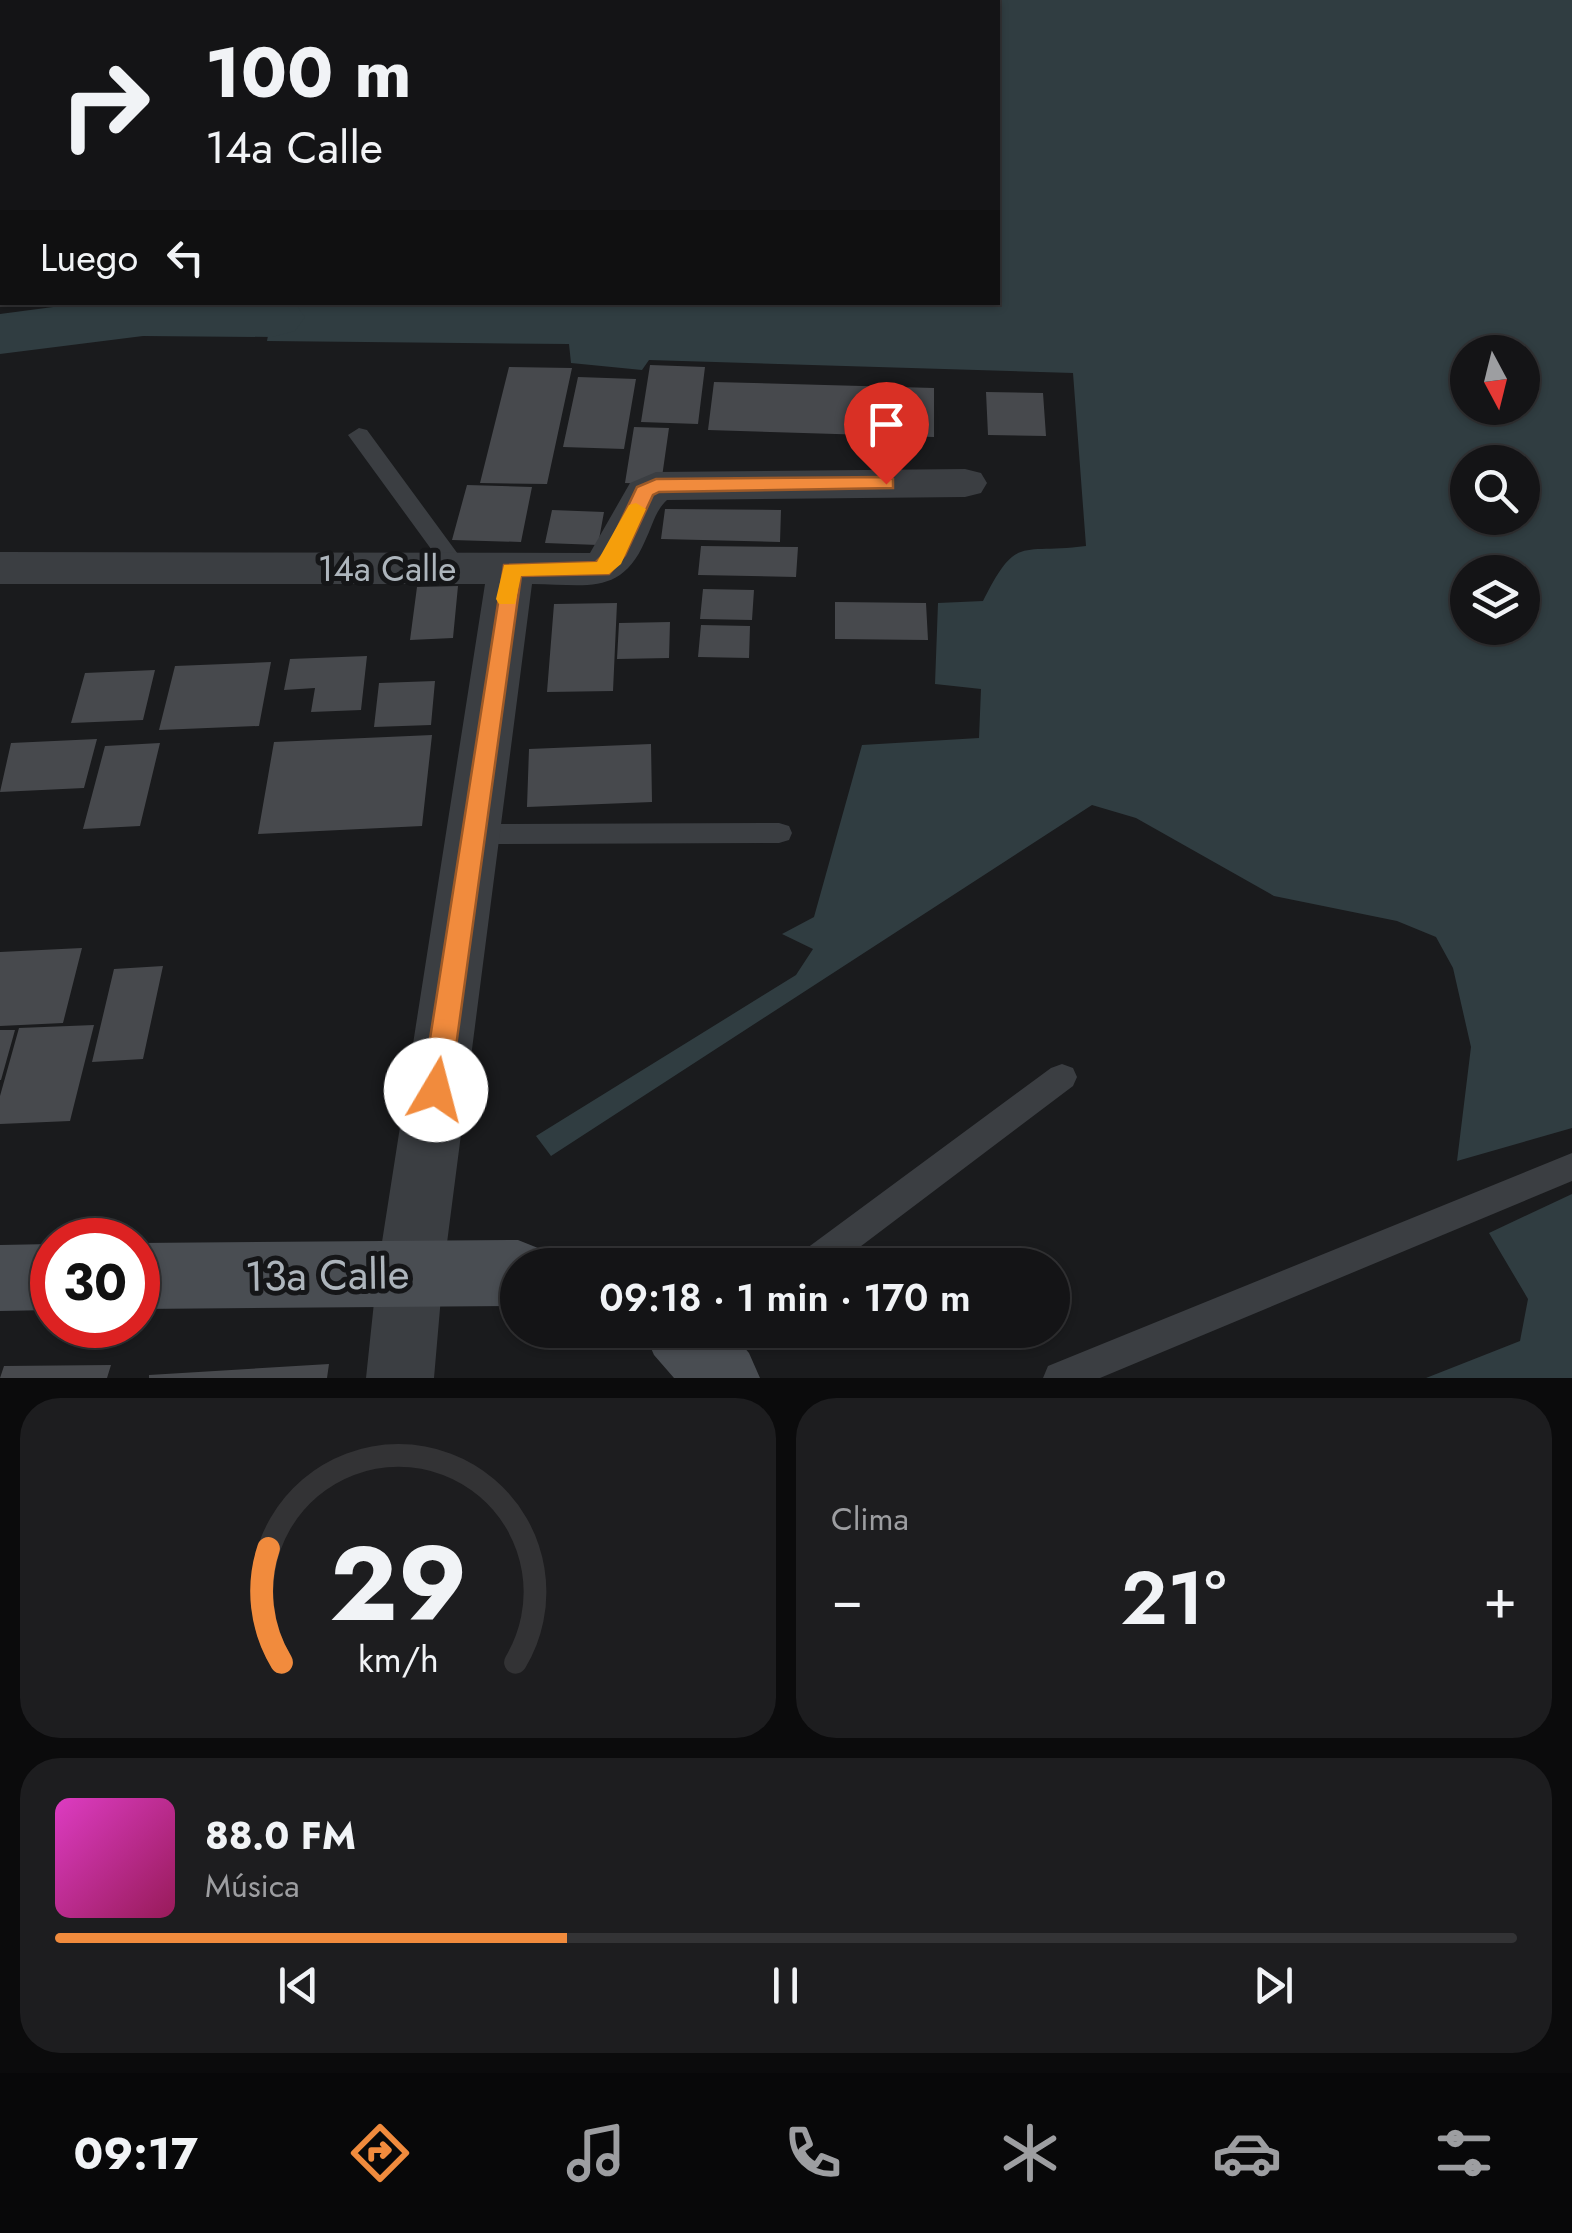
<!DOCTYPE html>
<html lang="es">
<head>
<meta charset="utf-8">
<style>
  body { margin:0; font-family:Jost,sans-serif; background:#1d1d1f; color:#f1f3f6; height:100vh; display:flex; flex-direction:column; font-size:38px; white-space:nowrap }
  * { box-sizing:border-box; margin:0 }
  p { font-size:32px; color:#9d9ea1 }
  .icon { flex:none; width:55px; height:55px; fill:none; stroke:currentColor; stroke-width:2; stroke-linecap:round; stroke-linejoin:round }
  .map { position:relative; height:1378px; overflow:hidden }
  .sheet { display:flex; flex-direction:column; gap:20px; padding:20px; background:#0b0b0c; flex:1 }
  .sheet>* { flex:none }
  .hud { position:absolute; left:0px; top:0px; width:1000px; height:305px; box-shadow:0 2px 8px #0004,0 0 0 2px #333335; background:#141416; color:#f1f3f6; overflow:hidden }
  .needle { width:65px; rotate:173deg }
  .fabs { position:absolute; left:1450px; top:335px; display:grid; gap:20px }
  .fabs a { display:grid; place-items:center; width:90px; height:90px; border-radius:50%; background:#141416; box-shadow:0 2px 8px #0004,0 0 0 2px #333335; font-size:50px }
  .speed { position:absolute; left:30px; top:1218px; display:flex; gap:20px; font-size:50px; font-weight:700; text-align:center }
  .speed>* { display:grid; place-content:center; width:130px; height:130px; border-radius:50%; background:#141416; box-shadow:0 2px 8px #0004,0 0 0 2px #333335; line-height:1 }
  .speed .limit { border:15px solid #d22; background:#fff; color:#111 }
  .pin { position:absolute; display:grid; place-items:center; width:85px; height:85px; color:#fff; margin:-102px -42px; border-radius:50% 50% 50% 0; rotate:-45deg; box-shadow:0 0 10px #0007 }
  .pin .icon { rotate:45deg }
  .me { position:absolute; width:110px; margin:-55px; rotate:8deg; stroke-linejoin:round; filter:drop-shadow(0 0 8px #0008) }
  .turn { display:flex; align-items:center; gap:35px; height:210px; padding:0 40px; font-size:45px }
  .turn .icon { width:130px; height:130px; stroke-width:2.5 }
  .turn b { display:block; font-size:70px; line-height:85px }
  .then { display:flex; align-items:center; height:95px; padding:0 40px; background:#0003; gap:20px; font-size:38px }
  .big { font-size:75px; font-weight:600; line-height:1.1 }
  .sheet .widget { flex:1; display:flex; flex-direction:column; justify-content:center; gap:15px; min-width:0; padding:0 35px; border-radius:40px; background:#1d1d1f }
  .sheet .dial { align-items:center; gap:0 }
  .dial svg { height:260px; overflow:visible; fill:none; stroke:#333335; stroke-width:7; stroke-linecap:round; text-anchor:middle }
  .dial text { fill:#f1f3f6; stroke:none }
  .song { display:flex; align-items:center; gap:30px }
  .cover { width:120px; height:120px; border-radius:15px; background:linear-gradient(135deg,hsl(310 70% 55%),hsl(330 70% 35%)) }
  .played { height:10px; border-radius:5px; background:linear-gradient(90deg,#f18b3d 35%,#333335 35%) }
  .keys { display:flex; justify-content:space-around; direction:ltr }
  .heat { display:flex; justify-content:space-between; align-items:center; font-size:55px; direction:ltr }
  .sheet .tiles { flex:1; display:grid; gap:20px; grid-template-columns:1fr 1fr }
  .widget:last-child { grid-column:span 2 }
  .trip { position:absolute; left:500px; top:1248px; width:570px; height:100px; border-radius:50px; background:#141416; box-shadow:0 2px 8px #0004,0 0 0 2px #333335; font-weight:600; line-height:100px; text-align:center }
  .tabs { display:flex; height:160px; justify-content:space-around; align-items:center; background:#080809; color:#9d9ea1 }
  .tabs .icon { width:70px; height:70px }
  .tabs .current { color:#f18b3d }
  .tabs b { font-size:45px; color:#f1f3f6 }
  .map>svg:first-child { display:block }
  .water { fill:#303d41; fill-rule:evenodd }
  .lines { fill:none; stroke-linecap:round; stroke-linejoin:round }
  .river { fill:#303d41; fill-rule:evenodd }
  .building { fill:#47494d }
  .lane { fill:#3b3e42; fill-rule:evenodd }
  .street { fill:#3b3e42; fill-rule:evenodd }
  .secondary { fill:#494d52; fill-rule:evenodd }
  .route { fill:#f18b3d; stroke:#9d5a28; stroke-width:2.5 }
  .slow { fill:#f59e0b }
  .labels { text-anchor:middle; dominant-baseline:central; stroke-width:10; stroke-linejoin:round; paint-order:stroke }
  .street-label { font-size:35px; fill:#adb5bc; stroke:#151618 }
  .near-street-label { font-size:42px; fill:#adb5bc; stroke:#151618 }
</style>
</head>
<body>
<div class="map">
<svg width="1572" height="1378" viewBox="0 0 1572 1378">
  <rect width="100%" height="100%" fill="#1a1b1d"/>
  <path class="water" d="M 602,0 L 1572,0 L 1572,1128 L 1457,1161 L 1471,1047 L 1453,968 L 1436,937 L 1397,921 L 1274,896 L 1136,818 L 1092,805 L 551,1156 L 536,1136 L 796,975 L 813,949 L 782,934 L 814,917 L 862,745 L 979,738 L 981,689 L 935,684 L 938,603 L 983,601 C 1017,533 1020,555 1086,546 L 1073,373 L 649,360 L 642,370 L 571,363 L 569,344 L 267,341 L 274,303 L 998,302 L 998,2 ZM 1468,352 L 1522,352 L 1522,408 L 1468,408 ZM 1468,462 L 1522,462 L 1522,518 L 1468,518 ZM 1468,572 L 1522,572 L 1522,628 L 1468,628 Z
    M 1572,1194 L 1572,1378 L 1426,1378 L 1520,1341 L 1528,1299 L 1489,1233 Z"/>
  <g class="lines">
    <path class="river" d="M 91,302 L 294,302 L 305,317 L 295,331 L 272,337 L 143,336 L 0,354 L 0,314 Z"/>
  </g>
  <path class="building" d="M 650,365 L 705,367 L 698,424 L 641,422 Z
    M 509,367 L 572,368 L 547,484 L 480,483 Z
    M 578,377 L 636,379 L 624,449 L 563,447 Z
    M 714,382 L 934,388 L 934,437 L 708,430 Z
    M 986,392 L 1043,393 L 1046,436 L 988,435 Z
    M 634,427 L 669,428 L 661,484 L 625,483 Z
    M 467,485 L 532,487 L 521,542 L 452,540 Z
    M 665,509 L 781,510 L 780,542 L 661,539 Z
    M 552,510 L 604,512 L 598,545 L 545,543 Z
    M 701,546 L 798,547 L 796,577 L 698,575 Z
    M 458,586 L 453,638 L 410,640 L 417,587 Z
    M 703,589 L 754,590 L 752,620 L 700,619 Z
    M 835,602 L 926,603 L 928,640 L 835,639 Z
    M 617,603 L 613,691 L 547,692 L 554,604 Z
    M 670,622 L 669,658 L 617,659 L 619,623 Z
    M 701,625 L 750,626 L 749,658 L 698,657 Z
    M 367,656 L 361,710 L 311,712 L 315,688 L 284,690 L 290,659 Z
    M 271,662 L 259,726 L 159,730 L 175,666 Z
    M 155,670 L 143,720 L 71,723 L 85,673 Z
    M 435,681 L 431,725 L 374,727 L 379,683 Z
    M 432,735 L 422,826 L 258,834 L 274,742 Z
    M 97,739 L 84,788 L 0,792 L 11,743 Z
    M 160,743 L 140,826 L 83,829 L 105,746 Z
    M 651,744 L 652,802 L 527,807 L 529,749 Z
    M 82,948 L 63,1023 L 0,1026 L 0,952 Z
    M 163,966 L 143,1059 L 92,1062 L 114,969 Z
    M 94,1025 L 70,1121 L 0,1124 L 0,1096 L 19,1028 Z
    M 0,1030 L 15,1030 L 1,1080 L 0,1080 Z
    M 329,1364 L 327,1378 L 149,1378 L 149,1375 Z
    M 111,1365 L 107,1378 L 0,1378 L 4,1366 Z"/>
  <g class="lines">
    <path class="lane" d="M 359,428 L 367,430 L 466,565 L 470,570 L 466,575 L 450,575 L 348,435 Z
      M 779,823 L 789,826 L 792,833 L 789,840 L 779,843 L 473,844 L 463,841 L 460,834 L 463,827 L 473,824 Z
      M 1062,1064 L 1073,1068 L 1077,1077 L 1073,1086 L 836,1265 L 795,1265 L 799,1254 L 1051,1068 Z
      M 1572,1153 L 1572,1181 L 1100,1378 L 1043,1378 L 1048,1366 Z"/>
    <path class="street" d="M 0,63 L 2,63 L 2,83 L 0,83 Z
      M 965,469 L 981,473 L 987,483 L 981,493 L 965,497 L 667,500 C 655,511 652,527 645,541 C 621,597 584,584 532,584 L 443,1274 L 434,1378 L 366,1378 L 377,1274 L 485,584 L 0,584 L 0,552 L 590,553 L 630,483 L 656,472 Z"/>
    <path class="secondary" d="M 518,1240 L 543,1250 L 550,1265 L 518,1265 L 518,1306 L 138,1309 L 138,1243 Z
      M 52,1244 L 52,1310 L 0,1311 L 0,1245 Z
      M 643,1330 L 729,1330 L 749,1353 L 760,1378 L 674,1378 L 654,1355 Z"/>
  </g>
  <path class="route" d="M 886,477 L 893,479 L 893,488 L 659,492 L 653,495 L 625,555 L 609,574 L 521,576 L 450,1090 L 446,1099 L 426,1099 L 422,1090 L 504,565 L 596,562 L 606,552 L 637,487 L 656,479 Z"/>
  <path class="slow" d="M 636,503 L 646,509 L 621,564 L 609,574 L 521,576 L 515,604 L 499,604 L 496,599 L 504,565 L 597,562 L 629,505 Z"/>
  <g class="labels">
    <g class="street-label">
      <text x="387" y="569">14a Calle</text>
    </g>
    <g class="near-street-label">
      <text transform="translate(327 1275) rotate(-1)">13a Calle</text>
    </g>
  </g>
</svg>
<div class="fabs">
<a><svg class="needle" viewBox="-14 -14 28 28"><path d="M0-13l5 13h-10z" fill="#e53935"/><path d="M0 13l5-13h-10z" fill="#9d9ea1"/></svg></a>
<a><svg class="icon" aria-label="search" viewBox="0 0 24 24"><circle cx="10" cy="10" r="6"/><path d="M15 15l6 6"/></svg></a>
<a><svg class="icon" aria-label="layers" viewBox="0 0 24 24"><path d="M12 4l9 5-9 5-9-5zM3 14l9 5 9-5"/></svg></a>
</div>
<div class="speed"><div class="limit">30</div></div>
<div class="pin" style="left:886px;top:484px;background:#d93025"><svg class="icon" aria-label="arrive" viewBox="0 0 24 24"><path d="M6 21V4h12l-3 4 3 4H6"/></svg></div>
<svg class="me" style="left:436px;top:1090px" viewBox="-20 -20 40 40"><circle r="19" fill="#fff"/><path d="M0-13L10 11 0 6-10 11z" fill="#f18b3d"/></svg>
<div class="trip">09:18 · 1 min · 170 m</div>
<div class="hud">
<div class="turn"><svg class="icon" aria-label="right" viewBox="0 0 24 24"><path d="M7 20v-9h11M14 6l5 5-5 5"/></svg><div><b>100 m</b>14a Calle</div></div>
<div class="then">Luego<svg class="icon" aria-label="left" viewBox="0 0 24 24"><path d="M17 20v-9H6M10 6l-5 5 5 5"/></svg></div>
</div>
</div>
<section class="sheet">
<div class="tiles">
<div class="widget dial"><svg viewBox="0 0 100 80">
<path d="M14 69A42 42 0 1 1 86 69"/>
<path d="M14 69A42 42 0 0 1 10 34" stroke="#f18b3d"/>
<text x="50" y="56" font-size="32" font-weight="700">29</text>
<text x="50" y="72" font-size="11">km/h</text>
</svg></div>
<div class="widget"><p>Clima</p>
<div class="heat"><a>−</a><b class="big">21°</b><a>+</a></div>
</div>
<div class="widget">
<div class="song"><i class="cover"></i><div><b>88.0 FM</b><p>Música</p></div></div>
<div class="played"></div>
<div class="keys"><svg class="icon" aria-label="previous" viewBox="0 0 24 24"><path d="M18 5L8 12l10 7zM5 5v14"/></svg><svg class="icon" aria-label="pause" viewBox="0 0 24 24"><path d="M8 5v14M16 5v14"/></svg><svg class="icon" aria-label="next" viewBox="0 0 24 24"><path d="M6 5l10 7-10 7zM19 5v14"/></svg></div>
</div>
</div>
</section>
<nav class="tabs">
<b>09:17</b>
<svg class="icon current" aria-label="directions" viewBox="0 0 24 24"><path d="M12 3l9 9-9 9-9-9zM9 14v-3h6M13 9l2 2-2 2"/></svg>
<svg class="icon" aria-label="music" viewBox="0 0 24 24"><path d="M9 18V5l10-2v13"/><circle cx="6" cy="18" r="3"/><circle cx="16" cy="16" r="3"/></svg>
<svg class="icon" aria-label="phone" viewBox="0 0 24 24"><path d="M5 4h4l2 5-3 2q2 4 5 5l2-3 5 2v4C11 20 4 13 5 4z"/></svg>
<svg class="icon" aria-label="climate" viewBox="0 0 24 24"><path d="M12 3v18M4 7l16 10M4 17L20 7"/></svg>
<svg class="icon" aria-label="car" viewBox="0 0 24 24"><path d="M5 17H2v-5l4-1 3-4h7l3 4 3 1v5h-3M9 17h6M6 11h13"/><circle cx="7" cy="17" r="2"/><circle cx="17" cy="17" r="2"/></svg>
<svg class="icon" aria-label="filters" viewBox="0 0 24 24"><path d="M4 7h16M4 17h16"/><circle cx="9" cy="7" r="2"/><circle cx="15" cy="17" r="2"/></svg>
</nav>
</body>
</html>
